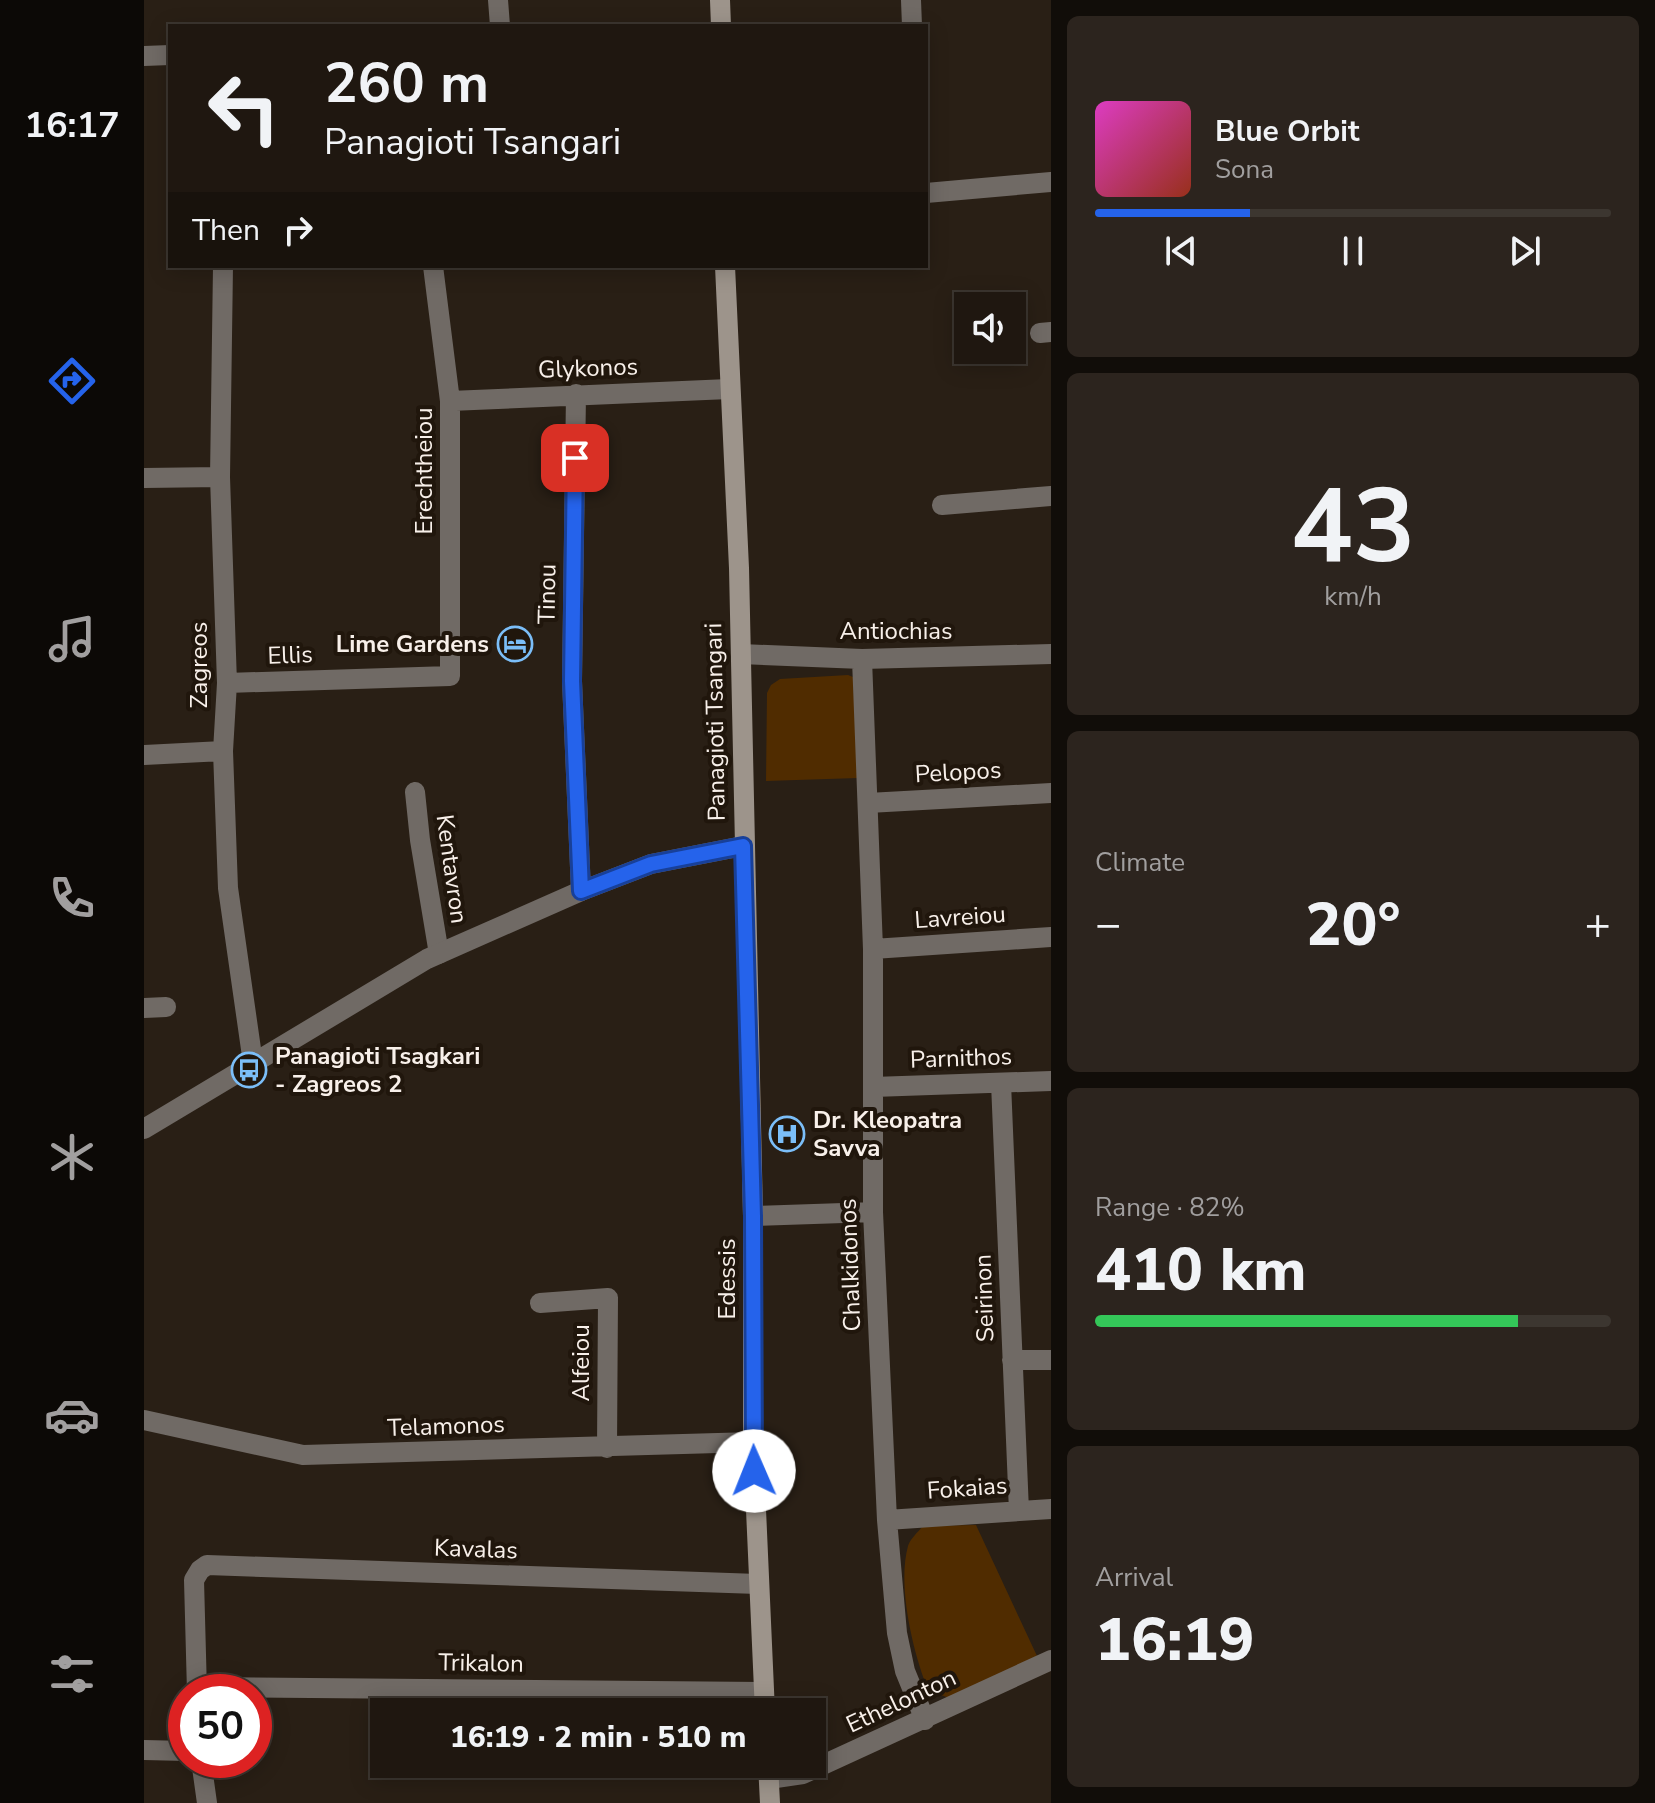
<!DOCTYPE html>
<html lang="en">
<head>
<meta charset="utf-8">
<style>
  body { margin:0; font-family:"Nunito Sans",sans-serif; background:#2c241e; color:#f1f3f6; height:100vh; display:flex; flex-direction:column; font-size:30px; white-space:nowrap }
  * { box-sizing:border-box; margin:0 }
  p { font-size:26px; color:#a19f9f }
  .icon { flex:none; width:44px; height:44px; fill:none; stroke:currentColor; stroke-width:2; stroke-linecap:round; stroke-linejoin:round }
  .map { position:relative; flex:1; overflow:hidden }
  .side { display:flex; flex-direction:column; gap:16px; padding:16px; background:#110d09; width:604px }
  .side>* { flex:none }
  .hud { position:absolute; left:24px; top:24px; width:760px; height:244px; border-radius:0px; box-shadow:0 4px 20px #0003,0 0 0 2px #3c3630; background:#1f1710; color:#f1f3f6; overflow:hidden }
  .tools { position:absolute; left:810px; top:292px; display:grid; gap:16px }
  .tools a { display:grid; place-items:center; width:72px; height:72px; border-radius:0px; background:#1f1710; box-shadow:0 4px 20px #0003,0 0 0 2px #3c3630; font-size:40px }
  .speed { position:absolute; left:24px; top:1674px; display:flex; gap:16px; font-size:40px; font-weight:700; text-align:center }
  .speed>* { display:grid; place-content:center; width:104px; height:104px; border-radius:50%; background:#1f1710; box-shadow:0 4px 20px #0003,0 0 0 2px #3c3630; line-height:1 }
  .speed .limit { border:12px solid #d22; background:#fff; color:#111 }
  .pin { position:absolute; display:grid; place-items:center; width:68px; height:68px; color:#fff; margin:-34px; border-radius:16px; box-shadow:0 4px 12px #0006 }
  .me { position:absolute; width:88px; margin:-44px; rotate:359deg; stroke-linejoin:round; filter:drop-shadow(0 0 6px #0008) }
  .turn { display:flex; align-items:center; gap:28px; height:168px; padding:0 24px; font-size:36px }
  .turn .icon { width:104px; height:104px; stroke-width:2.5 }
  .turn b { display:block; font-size:56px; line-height:68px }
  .then { display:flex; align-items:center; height:76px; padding:0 24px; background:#0003; gap:16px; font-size:30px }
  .big { font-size:60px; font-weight:800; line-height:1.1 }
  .side .widget { flex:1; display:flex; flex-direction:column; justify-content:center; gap:12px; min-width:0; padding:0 28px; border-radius:12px; background:#2c241e }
  .side .dial { align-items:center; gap:0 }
  .dial b { font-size:104px; line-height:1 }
  .song { display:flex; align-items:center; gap:24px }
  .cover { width:96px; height:96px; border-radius:12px; background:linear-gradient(135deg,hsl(310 70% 55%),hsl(10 70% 35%)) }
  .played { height:8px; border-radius:4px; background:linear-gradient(90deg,#2563eb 30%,#3c3630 30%) }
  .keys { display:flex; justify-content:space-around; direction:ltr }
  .heat { display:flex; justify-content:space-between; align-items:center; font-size:44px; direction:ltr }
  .charge { height:12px; border-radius:6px; background:linear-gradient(90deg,#34c759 82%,#3c3630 0) }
  .trip { position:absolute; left:226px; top:1698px; width:456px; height:80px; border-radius:0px; background:#1f1710; box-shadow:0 4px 20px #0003,0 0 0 2px #3c3630; font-weight:800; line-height:80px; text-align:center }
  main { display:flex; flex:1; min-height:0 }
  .menu { display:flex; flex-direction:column; width:144px; justify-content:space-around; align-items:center; background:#0c0906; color:#a19f9f }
  .menu .icon { width:56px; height:56px }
  .menu .on { color:#2563eb }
  .menu b { font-size:36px; color:#f1f3f6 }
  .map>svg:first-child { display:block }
  .green { fill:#502c00 }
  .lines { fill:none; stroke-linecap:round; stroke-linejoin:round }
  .minor { stroke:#706a65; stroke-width:20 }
  .tertiary { stroke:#706a65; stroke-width:20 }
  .secondary { stroke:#9d948b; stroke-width:20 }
  .route-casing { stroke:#184099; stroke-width:20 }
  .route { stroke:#2563eb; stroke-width:14 }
  .labels { text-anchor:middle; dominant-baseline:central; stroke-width:8; stroke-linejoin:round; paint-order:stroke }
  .street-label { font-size:24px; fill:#f8f0ea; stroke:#20160c }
  .poi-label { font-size:24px; font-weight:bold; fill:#f8f0ea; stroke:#20160c; text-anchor:start }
</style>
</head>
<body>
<main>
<nav class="menu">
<b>16:17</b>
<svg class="icon on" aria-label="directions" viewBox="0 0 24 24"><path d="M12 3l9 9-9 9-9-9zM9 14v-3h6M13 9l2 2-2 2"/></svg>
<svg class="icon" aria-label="music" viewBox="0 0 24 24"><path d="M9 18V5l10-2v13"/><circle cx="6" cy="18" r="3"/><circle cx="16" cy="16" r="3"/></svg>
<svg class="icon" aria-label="phone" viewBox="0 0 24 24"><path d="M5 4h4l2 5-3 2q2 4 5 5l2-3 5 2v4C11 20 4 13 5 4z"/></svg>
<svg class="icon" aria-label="climate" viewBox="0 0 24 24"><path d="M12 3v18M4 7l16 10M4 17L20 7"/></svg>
<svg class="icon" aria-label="car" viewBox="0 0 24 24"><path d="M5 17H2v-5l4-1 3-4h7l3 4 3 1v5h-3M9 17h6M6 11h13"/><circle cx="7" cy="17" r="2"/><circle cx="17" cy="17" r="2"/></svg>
<svg class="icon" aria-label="filters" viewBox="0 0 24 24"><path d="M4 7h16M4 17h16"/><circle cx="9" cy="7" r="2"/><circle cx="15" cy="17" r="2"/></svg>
</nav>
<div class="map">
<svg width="907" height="1803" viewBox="0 0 907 1803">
  <rect width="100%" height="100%" fill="#291f15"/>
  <path class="green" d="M 704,675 L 709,677 L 714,778 L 622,781 L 623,693 L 627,685 L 636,679 Z
    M 832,1525 L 893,1656 L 805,1698 L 784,1690 C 769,1652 753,1586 764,1546 C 766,1539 774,1532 779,1526 Z"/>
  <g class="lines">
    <path class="minor" d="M 354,0 L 356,26
      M 767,0 L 768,26
      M 0,56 L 26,55
      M 782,193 L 907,182
      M 79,266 L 76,477 L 83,683 L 79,751 L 84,888 L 109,1063
      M 896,333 L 907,332
      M 432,394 L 428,681 L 437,891
      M 306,401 L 585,389
      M 0,478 L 76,477
      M 798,505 L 907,496
      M 597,654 L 718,659 L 907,654
      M 718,659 L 729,949 L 729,1212 L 743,1520 L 753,1633 L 761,1671 L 781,1720
      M 83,683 L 306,676 L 306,401 L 289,266
      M 0,755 L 79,751
      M 271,792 L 276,840 L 295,954
      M 724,803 L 907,793
      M 729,949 L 907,937
      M 0,1008 L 22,1007
      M 857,1083 L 875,1511
      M 729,1087 L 907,1081
      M 609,1216 L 729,1212
      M 396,1303 L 464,1298 L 463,1448
      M 868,1360 L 907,1360
      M 0,1420 L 159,1455 L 609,1442
      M 743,1520 L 907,1509
      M 53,1687 L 620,1692
      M 53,1692 L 50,1580 L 56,1570 L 63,1565 L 614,1584
      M 0,1750 L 42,1751
      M 57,1760 L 63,1803
      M 625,1779 L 659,1774 L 907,1660"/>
    <path class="tertiary" d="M 0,1129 L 283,959 L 437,891 L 507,864 L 599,846"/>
    <path class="secondary" d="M 576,0 L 577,26
      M 581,266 L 595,568 L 609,1216 L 609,1442 L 621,1712
      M 624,1764 L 626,1803"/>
  </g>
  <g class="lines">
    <g class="route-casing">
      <path id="route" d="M 431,458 L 428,681 L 437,891 L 507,864 L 599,846 L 609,1216 L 610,1471"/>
    </g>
    <use href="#route" class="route"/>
  </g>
  <defs>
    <g id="hotel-ring" transform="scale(1.8)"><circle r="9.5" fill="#20160c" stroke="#7bbef8" stroke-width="1.5"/><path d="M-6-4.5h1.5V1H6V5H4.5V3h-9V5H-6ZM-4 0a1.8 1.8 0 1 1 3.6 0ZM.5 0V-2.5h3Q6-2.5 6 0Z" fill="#7bbef8"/></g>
    <g id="bus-ring" transform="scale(1.8)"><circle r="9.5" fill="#20160c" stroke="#7bbef8" stroke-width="1.5"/><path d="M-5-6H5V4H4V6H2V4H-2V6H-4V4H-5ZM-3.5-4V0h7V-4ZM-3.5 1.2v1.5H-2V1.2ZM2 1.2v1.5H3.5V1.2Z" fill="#7bbef8"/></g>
    <g id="hospital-ring" transform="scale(1.8)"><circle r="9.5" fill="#20160c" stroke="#7bbef8" stroke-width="1.5"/><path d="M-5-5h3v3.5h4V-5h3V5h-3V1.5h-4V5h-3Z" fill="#7bbef8"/></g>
  </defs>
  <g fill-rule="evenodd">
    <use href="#hotel-ring" x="371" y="644"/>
    <use href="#bus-ring" x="105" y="1070"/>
    <use href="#hospital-ring" x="643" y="1134"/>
  </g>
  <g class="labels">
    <g class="street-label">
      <text transform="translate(444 368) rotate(-2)">Glykonos</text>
      <text transform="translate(280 471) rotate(-90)">Erechtheiou</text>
      <text transform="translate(403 594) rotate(-89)">Tinou</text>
      <text x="752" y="631">Antiochias</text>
      <text transform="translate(146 655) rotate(-2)">Ellis</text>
      <text transform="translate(55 665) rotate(-90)">Zagreos</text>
      <text transform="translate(571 722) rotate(-91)">Panagioti Tsangari</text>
      <text transform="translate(814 772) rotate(-3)">Pelopos</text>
      <text transform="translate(308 869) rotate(82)">Kentavron</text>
      <text transform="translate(816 917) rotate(-4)">Lavreiou</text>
      <text transform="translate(817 1058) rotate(-2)">Parnithos</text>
      <text transform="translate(706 1265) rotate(-92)">Chalkidonos</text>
      <text transform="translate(583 1279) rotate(-90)">Edessis</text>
      <text transform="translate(840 1298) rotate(-92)">Seirinon</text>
      <text transform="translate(437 1363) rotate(-90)">Alfeiou</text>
      <text transform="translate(302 1426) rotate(-2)">Telamonos</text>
      <text transform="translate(823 1488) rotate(-4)">Fokaias</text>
      <text transform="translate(332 1549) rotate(2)">Kavalas</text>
      <text transform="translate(337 1663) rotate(1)">Trikalon</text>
      <text transform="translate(757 1701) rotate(-25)">Ethelonton</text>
    </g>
    <g class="poi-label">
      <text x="345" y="644" text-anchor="end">Lime Gardens</text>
      <text x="131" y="1056">Panagioti Tsagkari<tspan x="131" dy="28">- Zagreos 2</tspan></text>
      <text x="669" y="1120">Dr. Kleopatra<tspan x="669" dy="28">Savva</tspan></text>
    </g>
  </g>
</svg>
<div class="tools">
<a><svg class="icon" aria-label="sound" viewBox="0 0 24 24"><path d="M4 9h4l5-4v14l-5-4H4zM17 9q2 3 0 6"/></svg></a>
</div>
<div class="speed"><div class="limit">50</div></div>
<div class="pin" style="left:431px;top:458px;background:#d93025"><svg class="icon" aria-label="arrive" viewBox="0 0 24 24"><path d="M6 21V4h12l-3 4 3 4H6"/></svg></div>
<svg class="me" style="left:610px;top:1471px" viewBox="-20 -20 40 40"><circle r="19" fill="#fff"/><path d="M0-13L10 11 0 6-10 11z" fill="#2563eb"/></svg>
<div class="trip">16:19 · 2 min · 510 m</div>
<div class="hud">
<div class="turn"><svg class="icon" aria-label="left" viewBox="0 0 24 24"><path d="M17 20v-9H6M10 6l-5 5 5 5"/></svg><div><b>260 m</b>Panagioti Tsangari</div></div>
<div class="then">Then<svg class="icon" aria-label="right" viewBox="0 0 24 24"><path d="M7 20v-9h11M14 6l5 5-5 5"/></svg></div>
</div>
</div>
<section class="side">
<div class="widget">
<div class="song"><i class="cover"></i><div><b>Blue Orbit</b><p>Sona</p></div></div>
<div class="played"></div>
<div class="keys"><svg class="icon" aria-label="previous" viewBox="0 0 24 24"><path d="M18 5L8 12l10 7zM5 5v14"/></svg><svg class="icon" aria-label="pause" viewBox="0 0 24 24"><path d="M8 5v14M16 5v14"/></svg><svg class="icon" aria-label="next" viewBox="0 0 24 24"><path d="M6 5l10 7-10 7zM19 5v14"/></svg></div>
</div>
<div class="widget dial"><b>43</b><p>km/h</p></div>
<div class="widget"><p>Climate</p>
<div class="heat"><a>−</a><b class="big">20°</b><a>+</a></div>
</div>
<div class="widget"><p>Range · 82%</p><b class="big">410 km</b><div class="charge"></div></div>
<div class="widget"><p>Arrival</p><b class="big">16:19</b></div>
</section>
</main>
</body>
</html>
